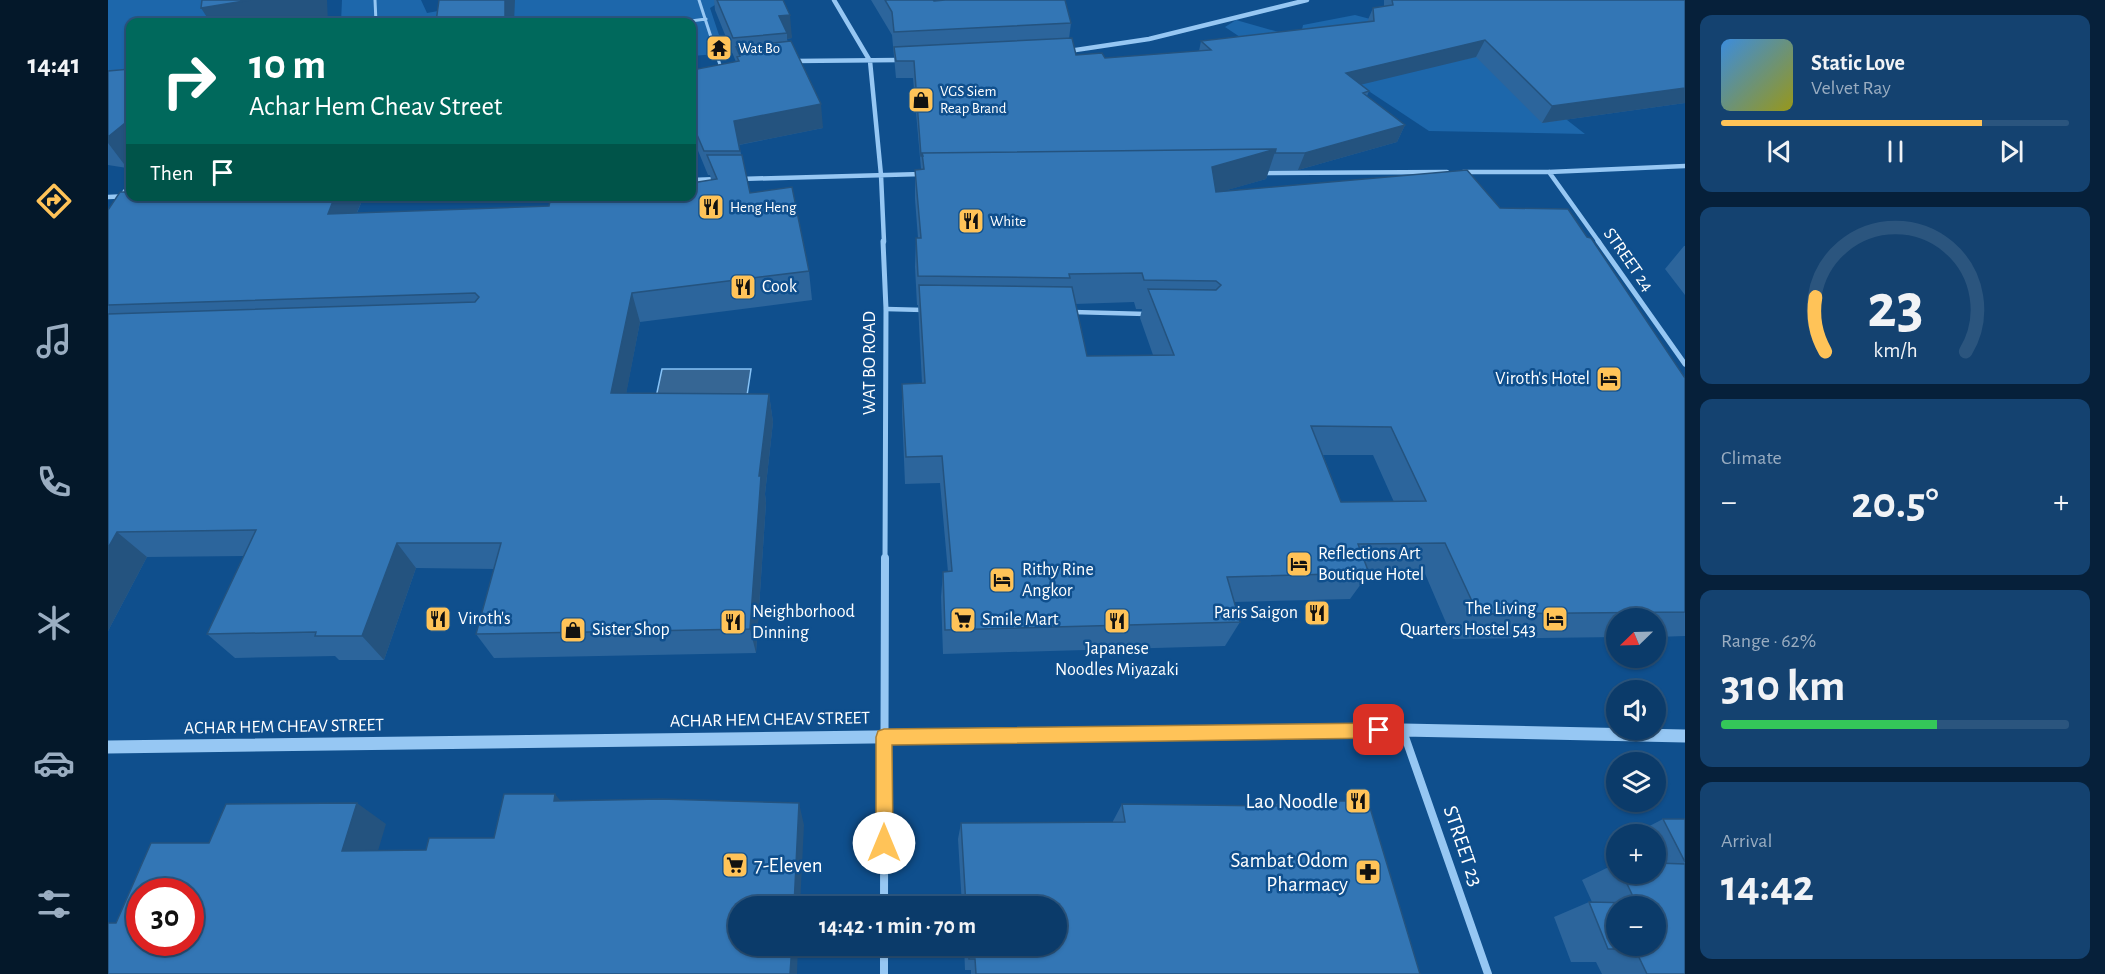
<!DOCTYPE html>
<html lang="en">
<head>
<meta charset="utf-8">
<style>
  body { margin:0; font-family:"Alegreya Sans",sans-serif; background:#144270; color:#f1f3f6; height:100vh; display:flex; flex-direction:column; font-size:22px; white-space:nowrap }
  * { box-sizing:border-box; margin:0 }
  p { font-size:20px; color:#9aadc1 }
  .icon { flex:none; width:33px; height:33px; fill:none; stroke:currentColor; stroke-width:2; stroke-linecap:round; stroke-linejoin:round }
  .map { position:relative; flex:1; overflow:hidden }
  .drawer { display:flex; flex-direction:column; gap:15px; padding:15px; background:#06203a; width:420px }
  .drawer>* { flex:none }
  .banner { position:absolute; left:18px; top:18px; width:570px; height:183px; border-radius:12px; box-shadow:0 2px 4px #0004,0 0 0 2px #2b557e; background:#00695c; color:#fff; overflow:hidden }
  .needle { width:39px; rotate:247deg }
  .tools { position:absolute; left:1498px; top:608px; display:grid; gap:12px }
  .tools a { display:grid; place-items:center; width:60px; height:60px; border-radius:50%; background:#0b3b6a; box-shadow:0 2px 4px #0004,0 0 0 2px #2b557e; font-size:30px }
  .speed { position:absolute; left:18px; top:878px; display:flex; gap:12px; font-size:30px; font-weight:700; text-align:center }
  .speed>* { display:grid; place-content:center; width:78px; height:78px; border-radius:50%; background:#0b3b6a; box-shadow:0 2px 4px #0004,0 0 0 2px #2b557e; line-height:1 }
  .speed .limit { border:9px solid #d22; background:#fff; color:#111 }
  .pin { position:absolute; display:grid; place-items:center; width:51px; height:51px; color:#fff; margin:-26px; border-radius:12px; box-shadow:0 3px 9px #0006 }
  .me { position:absolute; width:66px; margin:-33px; rotate:0deg; stroke-linejoin:round; filter:drop-shadow(0 0 4px #0008) }
  .turn { display:flex; align-items:center; gap:21px; height:126px; padding:0 24px; font-size:27px }
  .turn .icon { width:78px; height:78px; stroke-width:2.5 }
  .turn b { display:block; font-size:42px; line-height:51px }
  .then { display:flex; align-items:center; height:57px; padding:0 24px; background:#0003; gap:12px; font-size:22px }
  .big { font-size:45px; font-weight:700; line-height:1.1 }
  .drawer .card { flex:1; display:flex; flex-direction:column; justify-content:center; gap:9px; min-width:0; padding:0 21px; border-radius:12px; background:#144270 }
  .drawer .dial { align-items:center; gap:0 }
  .dial svg { height:156px; overflow:visible; fill:none; stroke:#2b557e; stroke-width:7; stroke-linecap:round; text-anchor:middle }
  .dial text { fill:#f1f3f6; stroke:none }
  .song { display:flex; align-items:center; gap:18px }
  .cover { width:72px; height:72px; border-radius:9px; background:linear-gradient(135deg,hsl(210 70% 55%),hsl(60 70% 35%)) }
  .played { height:6px; border-radius:3px; background:linear-gradient(90deg,#ffc358 75%,#2b557e 75%) }
  .keys { display:flex; justify-content:space-around; direction:ltr }
  .heat { display:flex; justify-content:space-between; align-items:center; font-size:33px; direction:ltr }
  .charge { height:9px; border-radius:4px; background:linear-gradient(90deg,#34c759 62%,#2b557e 0) }
  .trip { position:absolute; left:620px; top:896px; width:339px; height:60px; border-radius:30px; background:#0b3b6a; box-shadow:0 2px 4px #0004,0 0 0 2px #2b557e; font-weight:700; line-height:60px; text-align:center }
  main { display:flex; flex:1; min-height:0 }
  .tabs { display:flex; flex-direction:column; width:108px; justify-content:space-around; align-items:center; background:#04182a; color:#9aadc1 }
  .tabs .icon { width:42px; height:42px }
  .tabs .on { color:#ffc358 }
  .tabs b { font-size:27px; color:#f1f3f6 }
  .map>svg:first-child { display:block }
  .green { fill:#1d67ab }
  .water { fill:#366694; stroke:#87c3f7; stroke-width:1.5 }
  .lines { fill:none; stroke-linecap:round; stroke-linejoin:round }
  .service-far1 { stroke:#96c7f3; stroke-width:3 }
  .service { stroke:#96c7f3; stroke-width:4.5 }
  .minor-far2 { stroke:#96c7f3; stroke-width:4.5 }
  .minor-far1 { stroke:#96c7f3; stroke-width:5 }
  .minor { stroke:#96c7f3; stroke-width:8 }
  .tertiary { stroke:#96c7f3; stroke-width:13 }
  .wall { fill:#2c659c; fill-rule:evenodd }
  .shaded-wall { fill:#24537f }
  .building { fill:#3376b5; stroke:#24537f; stroke-width:1.5; fill-rule:evenodd }
  .route { fill:#ffc358; stroke:#a67f39; stroke-width:1.5 }
  .labels { text-anchor:middle; dominant-baseline:central; stroke-width:5; stroke-linejoin:round; paint-order:stroke }
  .far-poi-label { font-size:15px; fill:#fff; stroke:#0f4f8d; text-anchor:start }
  .street-label { font-size:18px; fill:#fff; stroke:#0f4f8d }
  .poi-label { font-size:18px; fill:#fff; stroke:#0f4f8d; text-anchor:start }
  .near-poi-label { font-size:21px; fill:#fff; stroke:#0f4f8d; text-anchor:end }
  .near-street-label { font-size:21px; fill:#fff; stroke:#0f4f8d }
</style>
</head>
<body>
<main>
<nav class="tabs">
<b>14:41</b>
<svg class="icon on" aria-label="directions" viewBox="0 0 24 24"><path d="M12 3l9 9-9 9-9-9zM9 14v-3h6M13 9l2 2-2 2"/></svg>
<svg class="icon" aria-label="music" viewBox="0 0 24 24"><path d="M9 18V5l10-2v13"/><circle cx="6" cy="18" r="3"/><circle cx="16" cy="16" r="3"/></svg>
<svg class="icon" aria-label="phone" viewBox="0 0 24 24"><path d="M5 4h4l2 5-3 2q2 4 5 5l2-3 5 2v4C11 20 4 13 5 4z"/></svg>
<svg class="icon" aria-label="climate" viewBox="0 0 24 24"><path d="M12 3v18M4 7l16 10M4 17L20 7"/></svg>
<svg class="icon" aria-label="car" viewBox="0 0 24 24"><path d="M5 17H2v-5l4-1 3-4h7l3 4 3 1v5h-3M9 17h6M6 11h13"/><circle cx="7" cy="17" r="2"/><circle cx="17" cy="17" r="2"/></svg>
<svg class="icon" aria-label="filters" viewBox="0 0 24 24"><path d="M4 7h16M4 17h16"/><circle cx="9" cy="7" r="2"/><circle cx="15" cy="17" r="2"/></svg>
</nav>
<div class="map">
<svg width="1577" height="974" viewBox="0 0 1577 974">
  <rect width="100%" height="100%" fill="#0f4f8d"/>
  <path class="green" d="M 0,0 L 117,0 L 117,22 L 22,22 L 22,132 L 0,95 Z
    M 234,0 L 313,0 L 319,13 L 369,4 L 354,22 L 233,22 Z
    M 395,0 L 615,0 L 602,8 L 611,35 L 646,51 L 584,56 L 584,22 L 397,22 Z
    M 1320,0 L 1427,95 L 1477,134 L 1321,131 L 1253,86 L 1201,83 L 1117,27 L 1128,20 L 1192,38 L 1195,25 L 1247,15 L 1289,26 Z"/>
  <path class="water" d="M 554,369 L 643,369 L 638,402 L 547,402 Z"/>
  <g class="lines">
    <path class="service-far1" d="M 267,0 L 268,22
      M 591,0 L 613,68
      M 575,22 L 598,19"/>
    <path class="service" d="M 778,309 L 816,310
      M 965,312 L 1038,314"/>
    <path class="minor-far2" d="M 726,0 L 762,61 L 773,175 L 776,242
      M 961,51 L 1041,39 L 1199,0
      M 686,61 L 792,60
      M 1355,172 L 1441,172 L 1577,166
      M 1441,172 L 1491,242
      M 1154,173 L 1339,172
      M 632,179 L 814,174
      M 584,180 L 610,179
      M 0,197 L 22,196
      M 11,199 L 22,185"/>
    <path class="minor-far1" d="M 775,241 L 778,309 L 777,559
      M 1490,241 L 1577,364"/>
    <path class="minor" d="M 1295,731 L 1380,974
      M 776,906 L 777,558
      M 776,945 L 776,974"/>
    <path class="tertiary" d="M 0,747 L 1295,730 L 1577,736"/>
  </g>
  <path class="wall" d="M 606,0 L 675,0 L 684,38 L 679,39 L 680,42 L 715,128 L 631,145 L 642,193 L 701,271 L 704,300 L 532,322 L 518,393 L 661,394 L 665,422 L 657,494 L 658,503 L 648,653 L 386,658 L 368,634 L 386,569 L 308,568 L 276,660 L 231,660 L 227,656 L 127,658 L 99,634 L 136,556 L 39,557 L 0,631 L 0,210 L 22,196 L 256,196 L 249,213 L 441,206 L 584,196 L 603,180 L 602,175 L 600,175 L 584,136 L 584,70 L 628,62 L 607,10 Z
    M 763,0 L 825,0 L 826,1 L 963,23 L 961,39 L 968,55 L 997,58 L 1091,51 L 1093,41 L 1259,22 L 1265,8 L 1276,6 L 1276,0 L 1577,0 L 1577,103 L 1434,123 L 1368,57 L 1253,84 L 1261,91 L 1259,96 L 1297,125 L 1289,142 L 1190,170 L 1161,170 L 1158,179 L 1115,191 L 1392,208 L 1479,237 L 1577,378 L 1577,636 L 1548,637 L 1548,618 L 1509,618 L 1509,637 L 1345,639 L 1315,569 L 1260,570 L 1261,573 L 1242,599 L 1126,602 L 1132,622 L 1117,646 L 835,654 L 833,597 L 835,572 L 840,572 L 832,483 L 797,484 L 794,412 L 794,384 L 814,383 L 810,305 L 809,305 L 807,267 L 808,238 L 810,238 L 807,199 L 807,170 L 813,169 L 805,78 L 788,78 L 784,35 ZM 1026,302 L 1028,309 L 1034,309 L 1032,318 L 1045,355 L 979,356 L 967,304 ZM 1215,455 L 1265,455 L 1286,502 L 1233,502 Z
    M 22,69 L 22,165 L 19,168 L 0,165 L 0,71 Z
    M 1576,246 L 1577,246 L 1577,295 L 1557,269 Z
    M 1171,801 L 1312,974 L 863,974 L 863,970 L 857,970 L 856,945 L 948,945 L 948,906 L 854,906 L 850,839 L 853,823 L 1005,822 L 1005,821 L 1014,804 L 1167,806 Z
    M 1555,819 L 1577,819 L 1577,974 L 1494,974 L 1488,962 L 1463,962 L 1446,917 L 1481,902 L 1484,902 L 1474,880 L 1509,863 L 1509,873 L 1548,873 L 1548,834 L 1526,834 Z"/>
  <path class="shaded-wall" d="M 142,0 L 219,0 L 220,22 L 102,22 L 93,8 Z
    M 397,0 L 407,0 L 406,22 L 397,22 Z
    M 682,15 L 684,38 L 679,39 L 679,33 L 671,16 Z
    M 1377,40 L 1368,57 L 1231,90 L 1238,73 Z
    M 1577,88 L 1577,103 L 1434,123 L 1444,106 Z
    M 713,104 L 715,128 L 630,145 L 626,121 Z
    M 22,119 L 22,165 L 19,168 L 0,143 L 0,137 Z
    M 1297,125 L 1289,142 L 1190,170 L 1197,153 Z
    M 1168,149 L 1158,179 L 1095,197 L 1104,167 Z
    M 227,196 L 256,196 L 236,242 L 220,214 Z
    M 524,293 L 532,322 L 513,421 L 503,393 Z
    M 661,394 L 665,422 L 657,494 L 658,503 L 648,653 L 642,629 L 651,476 Z
    M 9,532 L 39,557 L 0,631 L 0,548 Z
    M 289,543 L 308,568 L 276,660 L 254,636 Z
    M 447,794 L 465,816 L 446,801 Z
    M 249,803 L 278,824 L 264,871 L 234,851 Z
    M 691,803 L 696,825 L 692,906 L 686,906 Z
    M 684,945 L 690,945 L 689,974 L 682,974 Z"/>
  <path class="building" d="M 94,0 L 142,0 L 93,8 Z
    M 331,0 L 397,0 L 397,22 L 328,22 Z
    M 609,0 L 675,0 L 682,15 L 671,16 L 679,33 L 625,38 Z
    M 777,0 L 825,0 L 826,1 L 837,0 L 957,0 L 963,23 L 786,32 L 784,12 Z
    M 1284,0 L 1577,0 L 1577,88 L 1444,106 L 1377,40 L 1238,73 L 1261,91 L 1255,93 L 1297,125 L 1197,153 L 1167,153 L 1168,149 L 814,153 L 815,156 L 813,156 L 806,61 L 788,61 L 786,47 L 964,38 L 968,55 L 994,53 L 997,58 L 1103,50 L 1093,41 L 1266,21 L 1265,8 L 1285,5 Z
    M 683,41 L 713,104 L 626,121 L 632,151 L 596,151 L 584,123 L 584,70 L 631,61 L 629,57 L 632,56 L 628,47 Z
    M 22,69 L 22,119 L 0,137 L 0,71 Z
    M 1168,149 L 1104,167 L 1108,192 L 1359,170 L 1392,208 L 1460,209 L 1479,237 L 1483,238 L 1577,378 L 1577,612 L 1370,614 L 1337,543 L 1250,544 L 1261,573 L 1119,577 L 1132,622 L 837,630 L 835,572 L 844,571 L 834,456 L 798,457 L 794,384 L 817,383 L 811,285 L 964,287 L 979,356 L 1066,355 L 1040,289 L 1108,290 L 1113,285 L 1108,281 L 1036,280 L 1034,273 L 961,274 L 962,278 L 810,276 L 808,238 L 813,238 L 807,170 L 816,169 L 814,153 ZM 1203,426 L 1283,427 L 1318,501 L 1233,502 Z
    M 599,155 L 634,155 L 642,193 L 684,187 L 701,271 L 524,293 L 503,393 L 661,394 L 651,476 L 653,476 L 642,629 L 368,634 L 393,543 L 289,543 L 254,636 L 207,636 L 208,632 L 99,634 L 148,530 L 9,532 L 0,548 L 0,314 L 367,302 L 371,297 L 367,293 L 0,305 L 0,210 L 12,192 L 22,192 L 22,196 L 227,196 L 220,214 L 441,206 L 443,196 L 584,196 L 584,183 L 609,179 Z
    M 396,794 L 447,794 L 446,801 L 553,799 L 691,803 L 686,906 L 630,906 L 630,945 L 684,945 L 682,974 L 0,974 L 0,923 L 8,923 L 43,843 L 101,843 L 118,804 L 249,803 L 234,851 L 318,850 L 321,838 L 386,838 ZM 32,891 L 82,891 L 82,942 L 32,942 Z
    M 1171,801 L 1260,801 L 1312,974 L 868,974 L 867,959 L 861,959 L 860,945 L 948,945 L 948,906 L 858,906 L 853,823 L 1017,822 L 1014,804 L 1172,806 Z
    M 1555,819 L 1577,819 L 1577,862 Z
    M 1548,863 L 1577,864 L 1577,974 L 1539,974 L 1527,949 L 1500,949 L 1481,902 L 1528,903 L 1514,873 L 1548,873 ZM 1509,906 L 1548,906 L 1548,945 L 1509,945 Z"/>
  <path class="route" d="M 1271,723 L 1277,725 L 1279,730 L 1277,736 L 1271,738 L 784,745 L 785,843 L 782,849 L 776,851 L 770,849 L 768,843 L 768,737 L 770,731 L 776,729 Z"/>
  <defs>
    <g id="temple-square" transform="scale(1.35)"><rect x="-9" y="-9" width="18" height="18" rx="4" fill="#ffc358" stroke="#0f4f8d"/><path d="M0-6L5-2H3V0L6.5 2.5H4V6H1.5V3h-3V6H-4V2.5H-6.5L-3 0V-2H-5Z" fill="#111"/></g>
    <g id="shop-square" transform="scale(1.35)"><rect x="-9" y="-9" width="18" height="18" rx="4" fill="#ffc358" stroke="#0f4f8d"/><path d="M-5-2.5h2.3a2.7 3.5 0 0 1 5.4 0H5L5.5 6h-11ZM-1.5-2.5h3a1.5 2.3 0 0 0-3 0Z" fill="#111"/></g>
    <g id="restaurant-square" transform="scale(1.35)"><rect x="-9" y="-9" width="18" height="18" rx="4" fill="#ffc358" stroke="#0f4f8d"/><path d="M-5-6h1v4h1v-4h1v4h1v-4h1v5L-1.5 .5V6h-2V.5L-5-1ZM5-6V6H3V1.5H1.5Q1.5-4 5-6Z" fill="#111"/></g>
    <g id="hotel-square" transform="scale(1.35)"><rect x="-9" y="-9" width="18" height="18" rx="4" fill="#ffc358" stroke="#0f4f8d"/><path d="M-6-4.5h1.5V1H6V5H4.5V3h-9V5H-6ZM-4 0a1.8 1.8 0 1 1 3.6 0ZM.5 0V-2.5h3Q6-2.5 6 0Z" fill="#111"/></g>
    <g id="supermarket-square" transform="scale(1.35)"><rect x="-9" y="-9" width="18" height="18" rx="4" fill="#ffc358" stroke="#0f4f8d"/><path d="M-6-5.5h2.5l.6 2H6L4.5 2H-2.5L-4.4-4H-6ZM-1.5 3.2a1.3 1.3 0 1 0 .1 0ZM3 3.2a1.3 1.3 0 1 0 .1 0Z" fill="#111"/></g>
    <g id="pharmacy-square" transform="scale(1.35)"><rect x="-9" y="-9" width="18" height="18" rx="4" fill="#ffc358" stroke="#0f4f8d"/><path d="M-2-6h4v4h4v4h-4v4h-4v-4h-4v-4h4Z" fill="#111"/></g>
  </defs>
  <g fill-rule="evenodd">
    <use href="#temple-square" x="611" y="48"/>
    <use href="#shop-square" x="813" y="100"/>
    <use href="#restaurant-square" x="603" y="207"/>
    <use href="#restaurant-square" x="863" y="221"/>
    <use href="#restaurant-square" x="635" y="287"/>
    <use href="#hotel-square" x="1501" y="379"/>
    <use href="#hotel-square" x="1191" y="564"/>
    <use href="#hotel-square" x="894" y="580"/>
    <use href="#restaurant-square" x="1209" y="613"/>
    <use href="#restaurant-square" x="330" y="619"/>
    <use href="#hotel-square" x="1447" y="619"/>
    <use href="#supermarket-square" x="855" y="620"/>
    <use href="#restaurant-square" x="1009" y="621"/>
    <use href="#restaurant-square" x="625" y="622"/>
    <use href="#shop-square" x="465" y="630"/>
    <use href="#restaurant-square" x="1250" y="801"/>
    <use href="#supermarket-square" x="627" y="865"/>
    <use href="#pharmacy-square" x="1260" y="872"/>
  </g>
  <g class="labels">
    <g class="far-poi-label">
      <text x="630" y="48">Wat Bo</text>
      <text x="832" y="91">VGS Siem<tspan x="832" dy="17">Reap Brand</tspan></text>
      <text x="622" y="207">Heng Heng</text>
      <text x="882" y="221">White</text>
    </g>
    <g class="street-label">
      <text transform="translate(1520 260) rotate(55)">STREET 24</text>
      <text transform="translate(762 363) rotate(-90)">WAT BO ROAD</text>
      <text transform="translate(662 720) rotate(-1)">ACHAR HEM CHEAV STREET</text>
      <text transform="translate(176 727) rotate(-1)">ACHAR HEM CHEAV STREET</text>
    </g>
    <g class="poi-label">
      <text x="654" y="287">Cook</text>
      <text x="1482" y="379" text-anchor="end">Viroth's Hotel</text>
      <text x="1210" y="554">Reflections Art<tspan x="1210" dy="21">Boutique Hotel</tspan></text>
      <text x="914" y="570">Rithy Rine<tspan x="914" dy="21">Angkor</tspan></text>
      <text x="1428" y="609" text-anchor="end">The Living<tspan x="1428" dy="21">Quarters Hostel 543</tspan></text>
      <text x="644" y="612">Neighborhood<tspan x="644" dy="21">Dinning</tspan></text>
      <text x="1190" y="613" text-anchor="end">Paris Saigon</text>
      <text x="350" y="619">Viroth's</text>
      <text x="874" y="620">Smile Mart</text>
      <text x="484" y="630">Sister Shop</text>
      <text x="1009" y="649" text-anchor="middle">Japanese<tspan x="1009" dy="21">Noodles Miyazaki</tspan></text>
    </g>
    <g class="near-poi-label">
      <text x="1230" y="801">Lao Noodle</text>
      <text x="1240" y="860">Sambat Odom<tspan x="1240" dy="24">Pharmacy</tspan></text>
      <text x="646" y="865" text-anchor="start">7-Eleven</text>
    </g>
    <g class="near-street-label">
      <text transform="translate(1355 846) rotate(71)">STREET 23</text>
    </g>
  </g>
</svg>
<div class="tools">
<a><svg class="needle" viewBox="-14 -14 28 28"><path d="M0-13l5 13h-10z" fill="#e53935"/><path d="M0 13l5-13h-10z" fill="#9aadc1"/></svg></a>
<a><svg class="icon" aria-label="sound" viewBox="0 0 24 24"><path d="M4 9h4l5-4v14l-5-4H4zM17 9q2 3 0 6"/></svg></a>
<a><svg class="icon" aria-label="layers" viewBox="0 0 24 24"><path d="M12 4l9 5-9 5-9-5zM3 14l9 5 9-5"/></svg></a>
<a>+</a>
<a>−</a>
</div>
<div class="speed"><div class="limit">30</div></div>
<div class="pin" style="left:1271px;top:730px;background:#d93025"><svg class="icon" aria-label="arrive" viewBox="0 0 24 24"><path d="M6 21V4h12l-3 4 3 4H6"/></svg></div>
<svg class="me" style="left:776px;top:843px" viewBox="-20 -20 40 40"><circle r="19" fill="#fff"/><path d="M0-13L10 11 0 6-10 11z" fill="#ffc358"/></svg>
<div class="trip">14:42 · 1 min · 70 m</div>
<div class="banner">
<div class="turn"><svg class="icon" aria-label="right" viewBox="0 0 24 24"><path d="M7 20v-9h11M14 6l5 5-5 5"/></svg><div><b>10 m</b>Achar Hem Cheav Street</div></div>
<div class="then">Then<svg class="icon" aria-label="arrive" viewBox="0 0 24 24"><path d="M6 21V4h12l-3 4 3 4H6"/></svg></div>
</div>
</div>
<section class="drawer">
<div class="card">
<div class="song"><i class="cover"></i><div><b>Static Love</b><p>Velvet Ray</p></div></div>
<div class="played"></div>
<div class="keys"><svg class="icon" aria-label="previous" viewBox="0 0 24 24"><path d="M18 5L8 12l10 7zM5 5v14"/></svg><svg class="icon" aria-label="pause" viewBox="0 0 24 24"><path d="M8 5v14M16 5v14"/></svg><svg class="icon" aria-label="next" viewBox="0 0 24 24"><path d="M6 5l10 7-10 7zM19 5v14"/></svg></div>
</div>
<div class="card dial"><svg viewBox="0 0 100 80">
<path d="M14 69A42 42 0 1 1 86 69"/>
<path d="M14 69A42 42 0 0 1 9 41" stroke="#ffc358"/>
<text x="50" y="56" font-size="32" font-weight="700">23</text>
<text x="50" y="72" font-size="11">km/h</text>
</svg></div>
<div class="card"><p>Climate</p>
<div class="heat"><a>−</a><b class="big">20.5°</b><a>+</a></div>
</div>
<div class="card"><p>Range · 62%</p><b class="big">310 km</b><div class="charge"></div></div>
<div class="card"><p>Arrival</p><b class="big">14:42</b></div>
</section>
</main>
</body>
</html>
